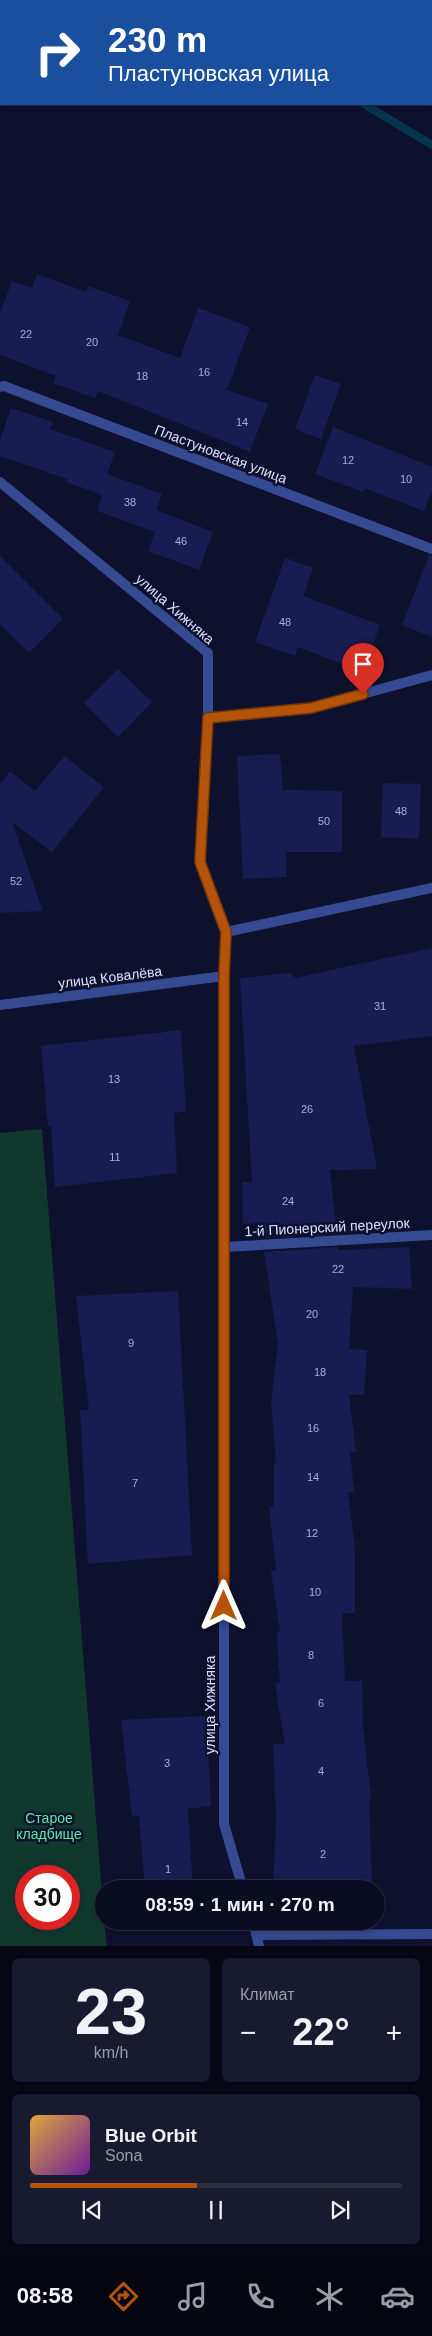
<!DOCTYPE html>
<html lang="ru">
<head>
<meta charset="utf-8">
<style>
  body { margin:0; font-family:Arial,sans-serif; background:#181b2f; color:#f1f3f6; height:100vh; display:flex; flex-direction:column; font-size:19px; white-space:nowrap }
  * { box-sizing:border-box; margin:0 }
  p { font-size:16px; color:#999ca5 }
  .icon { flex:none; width:28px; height:28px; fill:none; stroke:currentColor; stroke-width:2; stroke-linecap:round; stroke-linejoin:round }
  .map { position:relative; height:1946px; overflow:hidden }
  .sheet { display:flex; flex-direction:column; gap:12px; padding:12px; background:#060713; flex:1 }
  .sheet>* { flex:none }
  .guide { position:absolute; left:0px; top:0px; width:432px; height:105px; box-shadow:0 2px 8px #0003,0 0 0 1px #2a2d40; background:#1a4fa0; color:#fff; overflow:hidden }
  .speed { position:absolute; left:15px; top:1865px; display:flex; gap:10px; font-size:25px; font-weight:700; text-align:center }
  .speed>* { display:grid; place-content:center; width:65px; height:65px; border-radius:50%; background:#0a0d22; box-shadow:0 2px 8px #0003,0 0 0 1px #2a2d40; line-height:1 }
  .speed .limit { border:8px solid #d22; background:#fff; color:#111 }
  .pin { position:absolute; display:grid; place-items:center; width:42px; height:42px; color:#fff; margin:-51px -21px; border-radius:50% 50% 50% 0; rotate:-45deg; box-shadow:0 0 5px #0007 }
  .pin .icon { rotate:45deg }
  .me { position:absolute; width:55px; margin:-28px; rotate:0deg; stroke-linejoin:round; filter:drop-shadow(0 0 4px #0008) }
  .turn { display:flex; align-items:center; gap:18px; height:105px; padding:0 25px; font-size:22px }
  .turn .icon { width:65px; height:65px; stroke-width:2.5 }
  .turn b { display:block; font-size:35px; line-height:42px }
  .big { font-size:38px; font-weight:600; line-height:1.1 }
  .sheet .card { flex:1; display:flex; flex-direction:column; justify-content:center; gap:8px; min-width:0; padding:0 18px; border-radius:8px; background:#181b2f }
  .sheet .dial { align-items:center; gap:0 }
  .dial b { font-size:65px; line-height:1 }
  .song { display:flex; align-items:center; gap:15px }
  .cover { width:60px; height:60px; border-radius:8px; background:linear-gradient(135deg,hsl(40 70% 55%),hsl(280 70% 35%)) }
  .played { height:5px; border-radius:2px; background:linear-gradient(90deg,#b45309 45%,#2a2d40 45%) }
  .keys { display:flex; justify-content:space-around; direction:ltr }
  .heat { display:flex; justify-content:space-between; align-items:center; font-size:28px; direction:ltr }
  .sheet .tiles { flex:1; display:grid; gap:12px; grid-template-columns:1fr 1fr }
  .card:last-child { grid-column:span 2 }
  .trip { position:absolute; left:95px; top:1880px; width:290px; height:50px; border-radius:25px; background:#0a0d22; box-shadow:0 2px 8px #0003,0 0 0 1px #2a2d40; font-weight:600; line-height:50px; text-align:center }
  .dock { display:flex; height:80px; justify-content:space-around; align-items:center; background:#04050e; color:#999ca5 }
  .dock .icon { width:35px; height:35px }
  .dock .active { color:#b45309 }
  .dock b { font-size:22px; color:#f1f3f6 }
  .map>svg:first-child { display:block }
  .green { fill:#11382c; fill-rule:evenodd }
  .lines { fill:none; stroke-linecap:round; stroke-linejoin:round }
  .stream { stroke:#05344f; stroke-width:8 }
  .building { fill:#181c50 }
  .street { stroke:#354a91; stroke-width:10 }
  .route-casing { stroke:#753606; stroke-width:12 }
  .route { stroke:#b45309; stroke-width:9 }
  .labels { text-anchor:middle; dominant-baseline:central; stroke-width:5; stroke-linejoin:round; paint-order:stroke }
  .number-label { font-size:11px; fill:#aaafd3 }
  .street-label { font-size:14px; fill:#dae0ff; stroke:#0e112d }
  .park-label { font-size:14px; fill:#59eda0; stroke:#0e112d }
</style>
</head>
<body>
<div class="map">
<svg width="432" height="1946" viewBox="0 0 432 1946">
  <rect width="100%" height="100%" fill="#0e112d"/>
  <path class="green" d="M 42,1129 L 104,1921 L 107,1946 L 0,1946 L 0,1133 ZM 26,1876 L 69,1876 L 69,1919 L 26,1919 Z"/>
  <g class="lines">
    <path class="stream" d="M 167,0 L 170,1
      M 364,104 L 432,145"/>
  </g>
  <path class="building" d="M 37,274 L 86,292 L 88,286 L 130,301 L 118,335 L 180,358 L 198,308 L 250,327 L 227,390 L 268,404 L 250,452 L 98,391 L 95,398 L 53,383 L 56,376 L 0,355 L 0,313 L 12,281 L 32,288 Z
    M 315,375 L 341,384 L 321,439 L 295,429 Z
    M 11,408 L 53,422 L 50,429 L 115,452 L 107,474 L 162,494 L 156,510 L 213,532 L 199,570 L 148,551 L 155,532 L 97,511 L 102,495 L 66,482 L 67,479 L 0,456 L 0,440 Z
    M 333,427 L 432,467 L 432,491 L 424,511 L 364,488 L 363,492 L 315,474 Z
    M 429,555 L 432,556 L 432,637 L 402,625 Z
    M 0,556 L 63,619 L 29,653 L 0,624 Z
    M 285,558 L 313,568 L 303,596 L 380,625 L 363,672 L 298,647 L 295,656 L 255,642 Z
    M 118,669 L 152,702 L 118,737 L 84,703 Z
    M 280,754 L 283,790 L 342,791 L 342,852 L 286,852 L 287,877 L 243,879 L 237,756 Z
    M 64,756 L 104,787 L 52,852 L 12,822 L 43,911 L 0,913 L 0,784 L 10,771 L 35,791 Z
    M 383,783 L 421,784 L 419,839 L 381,837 Z
    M 432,948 L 432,1036 L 354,1046 L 377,1169 L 330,1170 L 337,1234 L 262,1238 L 261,1223 L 243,1224 L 242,1182 L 252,1182 L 240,978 L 290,973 L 295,978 Z
    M 181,1030 L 186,1111 L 174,1113 L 177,1173 L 55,1187 L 51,1126 L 48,1126 L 41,1046 Z
    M 338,1247 L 338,1250 L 409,1247 L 412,1289 L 353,1287 L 349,1349 L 367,1350 L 364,1395 L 349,1395 L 356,1452 L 350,1452 L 354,1492 L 348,1492 L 355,1550 L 355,1613 L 342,1613 L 345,1681 L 362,1681 L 363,1724 L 371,1799 L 369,1799 L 372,1889 L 273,1889 L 276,1818 L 273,1744 L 285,1744 L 275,1683 L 280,1683 L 277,1632 L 280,1632 L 271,1571 L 276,1571 L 269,1507 L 274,1507 L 274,1462 L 276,1462 L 271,1402 L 278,1343 L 264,1252 Z
    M 178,1291 L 192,1555 L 88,1564 L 80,1410 L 89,1410 L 76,1296 Z
    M 206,1716 L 211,1806 L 188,1809 L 193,1889 L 145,1889 L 139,1816 L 132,1817 L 121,1720 Z"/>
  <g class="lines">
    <path class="street" d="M 0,387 L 4,386 L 432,549
      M 0,482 L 208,653 L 208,718 L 200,862 L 226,932 L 224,976 L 224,1824 L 243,1889
      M 208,718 L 311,708 L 432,675
      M 226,932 L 432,888
      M 0,1005 L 224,976
      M 224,1247 L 432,1235
      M 253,1921 L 259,1946
      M 258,1935 L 432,1934"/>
  </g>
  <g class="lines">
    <g class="route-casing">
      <path id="route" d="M 224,1606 L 224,976 L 226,932 L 200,862 L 208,718 L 311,708 L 363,694"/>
    </g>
    <use href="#route" class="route"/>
  </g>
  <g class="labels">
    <g class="number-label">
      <text x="26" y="334">22</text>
      <text x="92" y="342">20</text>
      <text x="204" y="372">16</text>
      <text x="142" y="376">18</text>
      <text x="242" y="422">14</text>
      <text x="348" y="460">12</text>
      <text x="406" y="479">10</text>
      <text x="130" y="502">38</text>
      <text x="181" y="541">46</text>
      <text x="285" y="622">48</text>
      <text x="401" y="811">48</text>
      <text x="324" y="821">50</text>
      <text x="16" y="881">52</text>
      <text x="380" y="1006">31</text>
      <text x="114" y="1079">13</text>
      <text x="307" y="1109">26</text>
      <text x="115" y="1157">11</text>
      <text x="288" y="1201">24</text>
      <text x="338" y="1269">22</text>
      <text x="312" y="1314">20</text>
      <text x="131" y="1343">9</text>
      <text x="320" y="1372">18</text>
      <text x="313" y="1428">16</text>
      <text x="313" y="1477">14</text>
      <text x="135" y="1483">7</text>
      <text x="312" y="1533">12</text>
      <text x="315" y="1592">10</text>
      <text x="311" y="1655">8</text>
      <text x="321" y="1703">6</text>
      <text x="167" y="1763">3</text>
      <text x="321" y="1771">4</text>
      <text x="323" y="1854">2</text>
      <text x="168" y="1869">1</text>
    </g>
    <g class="street-label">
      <text transform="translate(221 454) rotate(21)">Пластуновская улица</text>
      <text transform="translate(175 609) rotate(41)">улица Хижняка</text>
      <text transform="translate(110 977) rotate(-7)">улица Ковалёва</text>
      <text transform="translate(327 1227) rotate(-3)">1-й Пионерский переулок</text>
      <text transform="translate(210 1705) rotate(-90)">улица Хижняка</text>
    </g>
    <g class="park-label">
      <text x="49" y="1818">Старое<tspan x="49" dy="16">кладбище</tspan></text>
    </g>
  </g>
</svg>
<div class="speed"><div class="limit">30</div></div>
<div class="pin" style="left:363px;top:694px;background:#d93025"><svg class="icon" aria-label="arrive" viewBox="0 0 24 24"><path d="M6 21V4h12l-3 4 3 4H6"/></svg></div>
<svg class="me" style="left:224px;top:1606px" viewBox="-20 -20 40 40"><path d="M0-17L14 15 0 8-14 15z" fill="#b45309" stroke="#fff" stroke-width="4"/></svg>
<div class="trip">08:59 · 1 мин · 270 m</div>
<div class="guide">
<div class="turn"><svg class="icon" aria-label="right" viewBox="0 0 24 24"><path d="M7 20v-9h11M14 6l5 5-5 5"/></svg><div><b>230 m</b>Пластуновская улица</div></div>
</div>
</div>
<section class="sheet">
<div class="tiles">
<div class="card dial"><b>23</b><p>km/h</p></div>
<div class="card"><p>Климат</p>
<div class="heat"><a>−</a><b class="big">22°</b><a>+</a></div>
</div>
<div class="card">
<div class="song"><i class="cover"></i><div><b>Blue Orbit</b><p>Sona</p></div></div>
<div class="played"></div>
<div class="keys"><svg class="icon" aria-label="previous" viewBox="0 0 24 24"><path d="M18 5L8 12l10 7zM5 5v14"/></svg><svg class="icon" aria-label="pause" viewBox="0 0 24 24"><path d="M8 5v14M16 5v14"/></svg><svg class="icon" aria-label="next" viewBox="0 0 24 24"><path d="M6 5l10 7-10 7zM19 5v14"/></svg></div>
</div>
</div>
</section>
<nav class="dock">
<b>08:58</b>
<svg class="icon active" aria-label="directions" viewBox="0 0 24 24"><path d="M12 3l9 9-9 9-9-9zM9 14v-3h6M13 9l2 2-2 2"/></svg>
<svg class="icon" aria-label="music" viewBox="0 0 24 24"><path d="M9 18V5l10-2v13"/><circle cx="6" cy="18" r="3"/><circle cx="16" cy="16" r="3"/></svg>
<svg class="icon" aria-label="phone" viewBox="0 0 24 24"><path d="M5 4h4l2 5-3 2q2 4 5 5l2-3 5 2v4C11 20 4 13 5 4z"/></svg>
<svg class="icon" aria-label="climate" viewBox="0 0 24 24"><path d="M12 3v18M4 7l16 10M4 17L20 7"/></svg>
<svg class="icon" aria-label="car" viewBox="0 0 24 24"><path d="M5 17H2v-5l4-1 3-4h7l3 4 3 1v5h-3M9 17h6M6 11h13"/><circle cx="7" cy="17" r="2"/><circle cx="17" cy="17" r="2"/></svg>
</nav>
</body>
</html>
